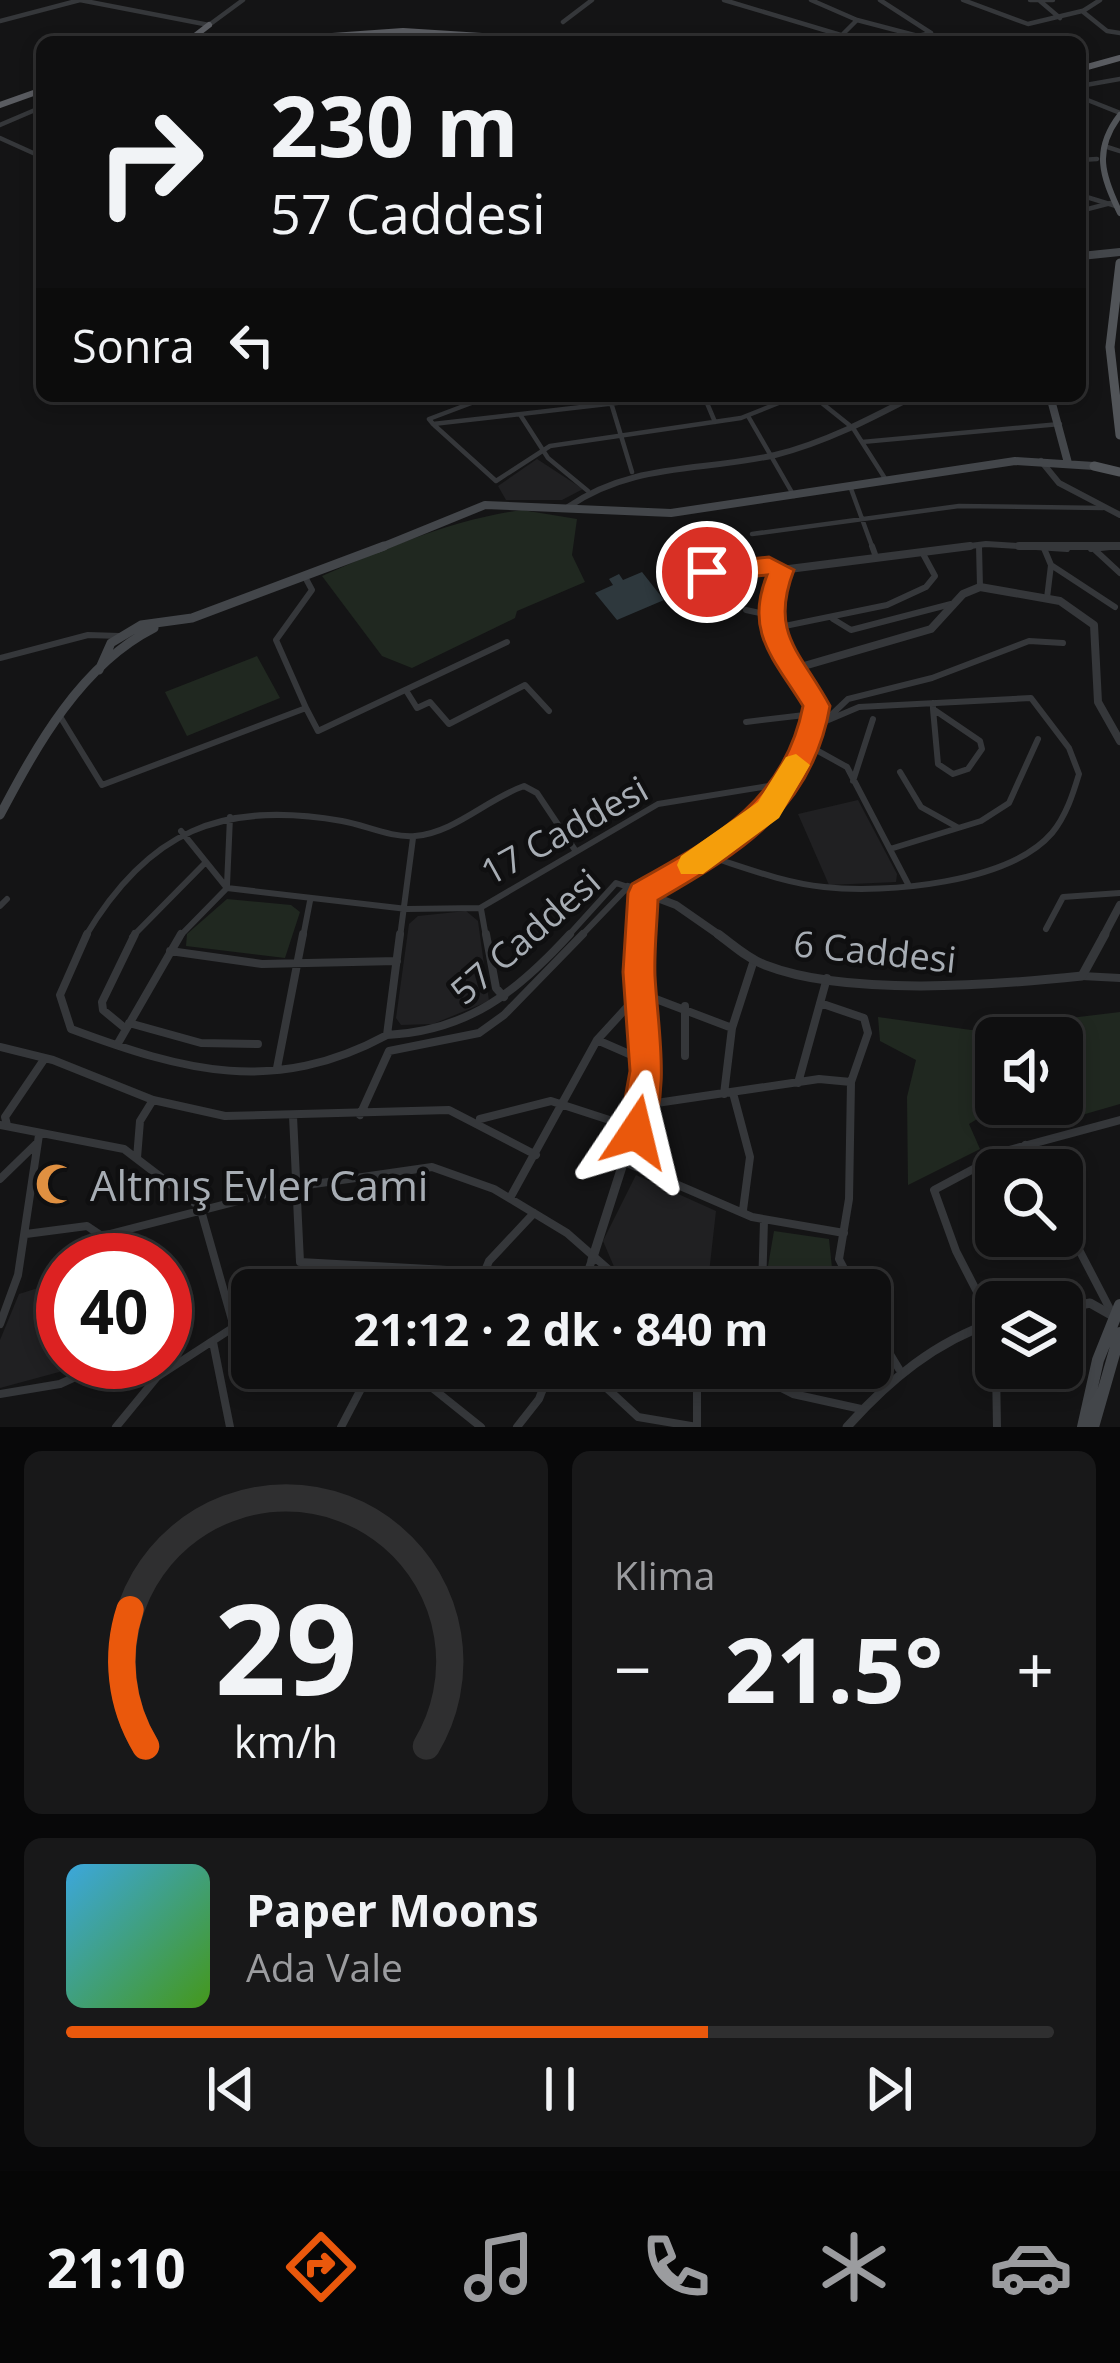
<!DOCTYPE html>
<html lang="tr">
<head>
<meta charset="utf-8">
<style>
  body { margin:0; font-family:"Open Sans",sans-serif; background:#181819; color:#f1f3f6; height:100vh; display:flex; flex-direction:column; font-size:45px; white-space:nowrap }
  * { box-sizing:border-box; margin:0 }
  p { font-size:39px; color:#9b9c9f }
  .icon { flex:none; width:66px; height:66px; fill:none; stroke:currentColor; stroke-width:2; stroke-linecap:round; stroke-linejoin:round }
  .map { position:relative; height:1427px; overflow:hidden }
  .drawer { display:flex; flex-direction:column; gap:24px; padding:24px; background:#080809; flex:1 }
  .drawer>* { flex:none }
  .guide { position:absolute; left:36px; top:36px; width:1050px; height:366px; border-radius:18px; box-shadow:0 6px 18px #0003,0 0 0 3px #2f2f30; background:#0f0f10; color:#f1f3f6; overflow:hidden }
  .fabs { position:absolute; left:975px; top:1017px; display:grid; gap:24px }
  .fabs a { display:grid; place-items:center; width:108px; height:108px; border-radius:18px; background:#0f0f10; box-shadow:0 6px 18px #0003,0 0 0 3px #2f2f30; font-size:60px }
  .speed { position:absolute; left:36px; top:1233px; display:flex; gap:24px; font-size:60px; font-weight:700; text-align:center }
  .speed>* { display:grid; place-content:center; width:156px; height:156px; border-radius:50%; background:#0f0f10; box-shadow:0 6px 18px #0003,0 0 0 3px #2f2f30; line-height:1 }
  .speed .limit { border:18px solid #d22; background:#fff; color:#111 }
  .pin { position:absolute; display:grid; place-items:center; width:102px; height:102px; color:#fff; margin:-51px; border:6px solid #fff; border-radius:50%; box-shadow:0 3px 12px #0007 }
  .me { position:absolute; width:132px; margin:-66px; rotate:10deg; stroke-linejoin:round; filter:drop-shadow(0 0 9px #0008) }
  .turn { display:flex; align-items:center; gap:42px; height:252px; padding:0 36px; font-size:54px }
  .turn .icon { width:156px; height:156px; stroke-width:2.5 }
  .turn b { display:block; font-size:84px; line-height:102px }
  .then { display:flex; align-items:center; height:114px; padding:0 36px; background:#0003; gap:24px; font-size:45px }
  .big { font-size:90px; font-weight:700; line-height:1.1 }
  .drawer .tile { flex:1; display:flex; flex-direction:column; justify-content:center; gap:18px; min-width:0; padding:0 42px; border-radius:18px; background:#181819 }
  .drawer .dial { align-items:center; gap:0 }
  .dial svg { height:312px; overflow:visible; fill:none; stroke:#2f2f30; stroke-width:7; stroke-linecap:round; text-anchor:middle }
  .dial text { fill:#f1f3f6; stroke:none }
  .song { display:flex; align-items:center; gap:36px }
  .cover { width:144px; height:144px; border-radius:18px; background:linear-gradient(135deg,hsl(200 70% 55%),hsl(100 70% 35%)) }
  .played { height:12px; border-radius:6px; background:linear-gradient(90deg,#ea580c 65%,#2f2f30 65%) }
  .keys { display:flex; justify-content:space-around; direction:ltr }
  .heat { display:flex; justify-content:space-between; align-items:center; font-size:66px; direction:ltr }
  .drawer .tiles { flex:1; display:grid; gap:24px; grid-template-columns:1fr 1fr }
  .tile:last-child { grid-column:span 2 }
  .trip { position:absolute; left:231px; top:1269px; width:660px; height:120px; border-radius:18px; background:#0f0f10; box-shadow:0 6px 18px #0003,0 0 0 3px #2f2f30; font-weight:700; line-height:120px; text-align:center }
  .tab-bar { display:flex; height:192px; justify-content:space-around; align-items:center; background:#060606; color:#9b9c9f }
  .tab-bar .icon { width:84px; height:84px }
  .tab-bar .on { color:#ea580c }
  .tab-bar b { font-size:54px; color:#f1f3f6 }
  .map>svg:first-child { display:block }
  .built { fill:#202022 }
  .green { fill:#202820 }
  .water { fill:#2e383d }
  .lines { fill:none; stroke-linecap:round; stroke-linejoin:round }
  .minor-far2 { stroke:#35373a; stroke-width:4.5 }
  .minor-far1 { stroke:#35373a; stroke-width:6 }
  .minor { stroke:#35373a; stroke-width:8 }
  .tertiary-far3 { stroke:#35373a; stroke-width:4.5 }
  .tertiary-far2 { stroke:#35373a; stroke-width:6 }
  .tertiary-far1 { stroke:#35373a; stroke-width:8 }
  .tertiary { stroke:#35373a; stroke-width:9 }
  .secondary-far2 { stroke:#43464a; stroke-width:8 }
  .secondary-far1 { stroke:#43464a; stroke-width:9 }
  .secondary { stroke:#43464a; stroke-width:12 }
  .primary-far1 { stroke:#515458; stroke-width:6 }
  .primary { stroke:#515458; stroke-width:9 }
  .trunk { stroke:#5a5c61; stroke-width:6 }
  .route { fill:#ea580c; stroke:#983908; stroke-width:3 }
  .slow { fill:#f59e0b }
  .labels { text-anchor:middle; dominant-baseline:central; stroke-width:9; stroke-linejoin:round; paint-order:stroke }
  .street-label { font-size:36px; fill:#a7adb4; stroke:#0f0f10 }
  .near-poi-label { font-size:42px; fill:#a7adb4; stroke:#0f0f10; text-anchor:start }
</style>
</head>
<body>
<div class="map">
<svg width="1120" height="1427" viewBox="0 0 1120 1427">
  <rect width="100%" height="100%" fill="#141415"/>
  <path class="built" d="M 537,459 L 583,489 L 562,500 L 506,500 L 498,486 Z
    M 858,800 L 897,874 L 896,882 L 829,885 L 798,814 Z
    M 466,911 L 478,921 L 489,1001 L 433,1024 L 401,1025 L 396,1018 L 409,924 L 418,916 Z
    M 636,1175 L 716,1211 L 708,1282 L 685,1275 L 680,1290 L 643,1290 L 615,1269 L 603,1241 Z
    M 51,1284 L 52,1289 L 63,1286 L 63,1362 L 96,1362 L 0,1388 L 0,1340 L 19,1294 Z"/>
  <path class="green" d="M 522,510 L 577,519 L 572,555 L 585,582 L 517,611 L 515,618 L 412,668 L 382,656 L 322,576 C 387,548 451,520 522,510 Z
    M 257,656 L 280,698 L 187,736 L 165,692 Z
    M 227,899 L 291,905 L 300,912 L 285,958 L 186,946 L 187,934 Z
    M 1120,1012 L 1120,1104 L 1047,1125 L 1032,1104 L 1062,1104 L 1062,1038 L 996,1038 L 996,1104 L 1002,1104 L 969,1124 L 980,1149 L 908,1185 L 907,1097 L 916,1060 L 880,1041 L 878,1017 L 971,1030 Z
    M 774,1231 L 829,1239 L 832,1268 L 778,1275 L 768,1266 Z"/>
  <path class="water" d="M 642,572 L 664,600 L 617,620 L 595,593 L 613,585 L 609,579 L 619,574 L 623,580 Z"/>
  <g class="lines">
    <path class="minor-far2" d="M 724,0 L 864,42
      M 811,0 L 857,20 L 842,35
      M 880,0 L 931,33 L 918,36
      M 963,0 L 1028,24 L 1082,11 L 1107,31 L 1120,33
      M 1030,0 L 1053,0
      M 1040,1 L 1060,18
      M 1083,11 L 1100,0
      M 857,20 L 918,36 L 913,42
      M 0,21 L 80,0 L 209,25 L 243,0
      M 563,22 L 592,0
      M 391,36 L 394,42
      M 1080,86 L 1120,79
      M 1080,97 L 1120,113
      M 0,125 L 42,107
      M 1104,146 L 1120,151
      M 1080,160 L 1097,159
      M 1080,211 L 1111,203
      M 704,396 L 715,422
      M 813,396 L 853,428 L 886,480
      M 612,406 L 632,472
      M 521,416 L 548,458 L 588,491
      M 748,416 L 794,496
      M 433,424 L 496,481 L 550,446 L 741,418 L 796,396
      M 433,424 L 677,396
      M 433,424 L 429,419 L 490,396
      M 862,442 L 1060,424
      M 850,486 L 873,549
      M 752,534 L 959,506 L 1103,508"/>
    <path class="minor-far1" d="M 872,546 L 876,557
      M 979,546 L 980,587
      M 1043,546 L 1051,565 L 1047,598
      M 1095,550 L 1120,573
      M 1051,565 L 1115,607
      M 709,601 L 707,572 L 769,566 L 781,570
      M 746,610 L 769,615
      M 833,619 L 851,630 L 951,604
      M 775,628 L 887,605 L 926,587 L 935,576 L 922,552
      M 0,658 L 88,635 L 120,636
      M 797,668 L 817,702 L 809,743
      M 407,692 L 417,708 L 430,702 L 449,724 L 525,685 L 549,711
      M 1031,698 L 1069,748 L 1079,774 C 1073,794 1066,816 1052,833 C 1009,883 886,894 824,887 C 784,883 746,868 708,856 L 768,810 L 826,721 L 859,707 Z
      M 933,703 L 933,709
      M 306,708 L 318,731 L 507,642
      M 933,709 L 980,741 L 982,749 L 968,769 L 953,774 L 938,764 Z
      M 61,718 L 102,785 L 306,708 L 276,640 L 312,590 L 305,577
      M 827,719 L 848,699 L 932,678 L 1029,641 L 1063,643
      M 746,722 L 813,714
      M 809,746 L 847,767 L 908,884
      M 900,772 L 921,807 L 957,827
      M 853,781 L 873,719
      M 181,831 L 227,888
      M 890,849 L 981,821 L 1009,803 L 1038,739
      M 227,885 L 230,817
      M 227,888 L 407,909 L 480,908 L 658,804 L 781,784
      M 644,893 L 708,856
      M 0,906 L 7,899
      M 481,909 L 486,937
      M 1046,929 L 1063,897 L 1120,893
      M 85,937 C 148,831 221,800 342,821 C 365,825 391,838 415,836 C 454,833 487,799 524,786 L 537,793 L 575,850
      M 132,937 L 206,862
      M 179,937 L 227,888
      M 303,937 L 310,901
      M 400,937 L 413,838
      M 567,937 L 616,883 L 628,887 L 580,937"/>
    <path class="minor" d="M 87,934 L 60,995 L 71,1029 C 184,1071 274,1096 387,1035
      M 486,934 L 496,988 L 504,997
      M 170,951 L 262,964 L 397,961
      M 1082,976 L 1120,978
      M 820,1003 L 864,1018 L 868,1033 L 851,1082 L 849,1199 L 839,1259 L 855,1290
      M 685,1006 L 685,1056
      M 129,1023 L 201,1043 L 258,1044
      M 126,1029 L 103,1010 L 102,1002 L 135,934
      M 387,1035 L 400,934
      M 387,1035 C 468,1031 517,992 570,934
      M 597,1040 L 643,1060
      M 117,1045 L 181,934
      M 0,1047 L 53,1060 L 153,1100 L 225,1116 L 449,1110 L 536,1155
      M 277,1068 L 303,934
      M 798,1083 L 827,978
      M 733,1093 L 750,1157 L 743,1210
      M 724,1094 L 732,1028 L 754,960
      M 643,1105 L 819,1079 L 851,1082
      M 360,1115 L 389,1051 L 479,1033 L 504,1015 L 583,934
      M 293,1116 L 300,1262 L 484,1272
      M 480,1119 L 551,1101 L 634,1128
      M 0,1125 L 124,1149 L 200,1207 L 234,1327 L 252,1328
      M 7,1125 L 5,1117 L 43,1061
      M 1025,1145 L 1038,1170
      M 137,1158 L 140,1121 L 153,1100
      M 627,1163 L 752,1217 L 844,1233
      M 0,1179 L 36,1144
      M 510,1198 L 597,1040 L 640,993 L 732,1028
      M 1062,1217 L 1113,1315
      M 26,1234 L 87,1226 L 102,1236 L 107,1260
      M 102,1236 L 293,1187 L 432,1167 L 494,1189 L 567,1233 L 632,1290
      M 762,1279 L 846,1273
      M 328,1290 L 335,1268
      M 477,1290 L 489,1261 L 534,1213
      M 581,1290 L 592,1260
      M 762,1290 L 764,1220
      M 870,1321 L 899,1369
      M 0,1324 L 18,1275 L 39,1135
      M 213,1342 L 230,1427
      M 130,1362 L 157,1377 L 234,1327
      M 996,1367 L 992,1321 L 956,1251 L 934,1190 L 1009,1150 L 1120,1120
      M 398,1368 L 421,1379 L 481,1427
      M 585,1368 L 638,1417 L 697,1427
      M 697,1368 L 697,1427
      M 743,1368 L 793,1394 L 861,1409
      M 996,1368 L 997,1427
      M 435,1390 L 444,1368
      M 0,1394 L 60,1384 L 108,1362
      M 116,1427 L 157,1377
      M 341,1427 L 372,1368
      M 517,1427 L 539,1399 L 551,1368"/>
    <path class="tertiary-far3" d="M 0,138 L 42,157
      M 1080,195 L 1116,206"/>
    <path class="tertiary-far2" d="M 1041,461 L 1059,483 L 1120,515
      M 568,507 C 633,462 702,472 775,455 C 824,443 870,419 914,396
      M 946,549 L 986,544 L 1067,549
      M 1091,549 L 1120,546"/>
    <path class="tertiary-far1" d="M 970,546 L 781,570 C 761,606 771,638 797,668 L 931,629 L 963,594 L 980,587 L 1060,601 L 1094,625 L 1098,702 L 1120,741
      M 1019,546 L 1120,546
      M 628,887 L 676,905 L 722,937
      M 641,937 L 643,893
      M 1103,937 L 1120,905"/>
    <path class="tertiary" d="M 718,934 C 732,944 748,959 765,965 C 847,997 995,985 1082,976 L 1105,934
      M 592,1260 L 645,1095 L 641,934
      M 1062,1309 L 1090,1303 L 1113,1316
      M 847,1427 C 890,1379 935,1342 996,1321"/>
    <path class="secondary-far2" d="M 1081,256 L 1120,252
      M 1050,396 L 1068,463
      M 377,549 L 485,505 L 671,513 L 1015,461 L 1094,466"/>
    <path class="secondary-far1" d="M 99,670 L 111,643 L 141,625 L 192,618 L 384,546
      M 0,815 C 37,745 81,665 154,628"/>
    <path class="secondary" d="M 1083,1427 L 1098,1360 L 1120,1305
      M 1093,1427 L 1120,1333"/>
    <path class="primary-far1" d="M 1120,115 C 1093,150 1102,176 1120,213"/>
    <path class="primary" d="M 1120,263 L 1110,347 L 1120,435
      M 1094,466 L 1120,472"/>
    <path class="trunk" d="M 187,42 L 209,25
      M 248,42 L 403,31 L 577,42
      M 1080,69 L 1120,58
      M 0,105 L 42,90"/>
  </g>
  <path class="route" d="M 769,557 L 794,570 C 769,634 801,652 830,706 C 812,809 743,851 658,900 C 657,925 654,951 655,976 C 658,1032 671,1090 648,1144 L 636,1149 L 624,1144 L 619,1132 L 630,1071 L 623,972 L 628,893 L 632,884 C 712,839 784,803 803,706 C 774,659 744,632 767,575 L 707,581 L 694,572 L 707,564 Z"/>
  <path class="slow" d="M 796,754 L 810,765 L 779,818 L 703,874 L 681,874 L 677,865 L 681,856 L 758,802 L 786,757 Z"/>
  <defs>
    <g id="mosque-bare" transform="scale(3.24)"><path d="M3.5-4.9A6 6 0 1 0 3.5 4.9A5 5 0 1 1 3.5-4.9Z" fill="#e09041" stroke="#0f0f10" stroke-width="2.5" paint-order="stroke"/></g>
  </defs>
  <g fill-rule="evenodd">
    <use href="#mosque-bare" x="56" y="1184"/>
  </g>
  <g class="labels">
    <g class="street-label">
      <text transform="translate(564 830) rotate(-29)">17 Caddesi</text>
      <text transform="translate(525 936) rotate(-41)">57 Caddesi</text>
      <text transform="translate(875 951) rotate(6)">6 Caddesi</text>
    </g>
    <g class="near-poi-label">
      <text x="90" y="1184">Altmış Evler Cami</text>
    </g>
  </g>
</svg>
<div class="fabs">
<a><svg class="icon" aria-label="sound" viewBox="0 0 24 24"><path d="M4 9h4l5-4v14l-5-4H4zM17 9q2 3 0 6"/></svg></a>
<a><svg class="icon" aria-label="search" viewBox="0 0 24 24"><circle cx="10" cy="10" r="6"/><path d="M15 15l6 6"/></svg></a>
<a><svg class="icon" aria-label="layers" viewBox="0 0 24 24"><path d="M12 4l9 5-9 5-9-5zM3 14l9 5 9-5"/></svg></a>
</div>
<div class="speed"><div class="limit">40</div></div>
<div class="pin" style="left:707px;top:572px;background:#d93025"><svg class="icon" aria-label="arrive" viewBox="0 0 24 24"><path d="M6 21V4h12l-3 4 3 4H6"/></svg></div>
<svg class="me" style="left:636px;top:1132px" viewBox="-20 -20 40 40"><path d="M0-17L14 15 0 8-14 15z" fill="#ea580c" stroke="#fff" stroke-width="4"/></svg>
<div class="trip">21:12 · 2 dk · 840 m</div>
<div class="guide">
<div class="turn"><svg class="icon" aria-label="right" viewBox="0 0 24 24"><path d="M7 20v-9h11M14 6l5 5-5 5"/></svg><div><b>230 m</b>57 Caddesi</div></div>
<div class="then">Sonra<svg class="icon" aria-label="left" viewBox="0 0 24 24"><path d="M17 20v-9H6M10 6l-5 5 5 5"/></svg></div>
</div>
</div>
<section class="drawer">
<div class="tiles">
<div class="tile dial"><svg viewBox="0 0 100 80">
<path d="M14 69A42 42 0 1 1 86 69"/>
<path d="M14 69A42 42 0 0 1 10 34" stroke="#ea580c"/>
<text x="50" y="56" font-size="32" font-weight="700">29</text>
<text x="50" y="72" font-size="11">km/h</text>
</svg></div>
<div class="tile"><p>Klima</p>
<div class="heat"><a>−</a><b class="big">21.5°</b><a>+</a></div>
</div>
<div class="tile">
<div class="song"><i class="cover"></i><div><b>Paper Moons</b><p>Ada Vale</p></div></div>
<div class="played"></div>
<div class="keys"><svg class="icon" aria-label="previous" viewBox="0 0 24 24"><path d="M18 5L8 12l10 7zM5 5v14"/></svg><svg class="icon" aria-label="pause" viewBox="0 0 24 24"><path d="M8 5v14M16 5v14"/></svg><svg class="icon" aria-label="next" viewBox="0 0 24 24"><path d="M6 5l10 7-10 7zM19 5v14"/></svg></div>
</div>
</div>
</section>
<nav class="tab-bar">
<b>21:10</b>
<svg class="icon on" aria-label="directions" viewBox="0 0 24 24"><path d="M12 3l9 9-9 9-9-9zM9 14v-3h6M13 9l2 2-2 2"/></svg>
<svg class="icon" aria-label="music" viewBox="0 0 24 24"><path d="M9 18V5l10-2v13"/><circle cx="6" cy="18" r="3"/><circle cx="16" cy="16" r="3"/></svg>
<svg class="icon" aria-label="phone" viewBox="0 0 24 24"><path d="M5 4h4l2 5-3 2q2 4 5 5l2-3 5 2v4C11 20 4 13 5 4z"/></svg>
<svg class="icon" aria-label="climate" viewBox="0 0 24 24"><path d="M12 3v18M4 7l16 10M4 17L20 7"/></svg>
<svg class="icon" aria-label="car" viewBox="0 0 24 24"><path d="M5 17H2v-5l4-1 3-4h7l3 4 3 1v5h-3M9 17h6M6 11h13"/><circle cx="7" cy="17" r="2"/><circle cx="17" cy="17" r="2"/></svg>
</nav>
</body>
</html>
